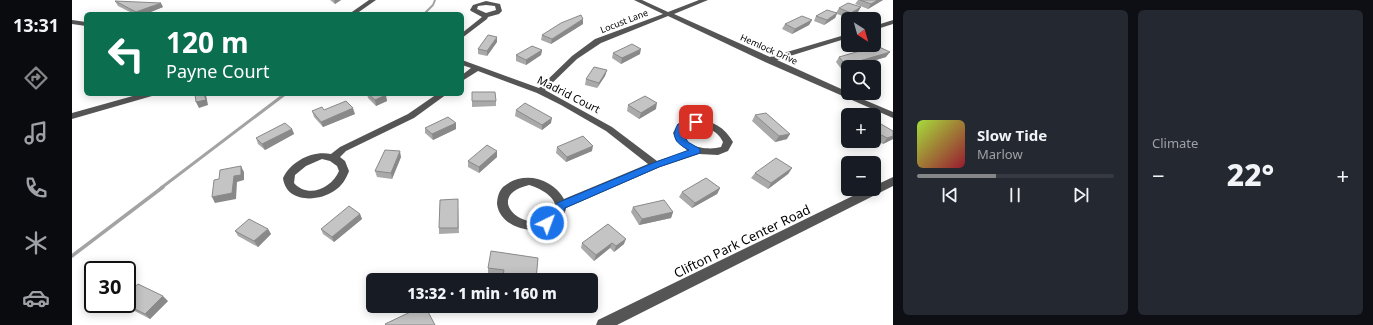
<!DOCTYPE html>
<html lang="en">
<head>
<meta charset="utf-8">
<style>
  body { margin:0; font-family:"Noto Sans",sans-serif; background:#242831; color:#f1f3f6; height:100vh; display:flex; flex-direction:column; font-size:15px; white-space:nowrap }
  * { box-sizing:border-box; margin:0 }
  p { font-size:13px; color:#9ea1a6 }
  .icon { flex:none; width:22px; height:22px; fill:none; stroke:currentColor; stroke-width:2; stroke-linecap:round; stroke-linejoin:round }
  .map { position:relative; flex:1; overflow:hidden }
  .details { display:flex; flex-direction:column; gap:10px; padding:10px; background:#0d0f14; width:480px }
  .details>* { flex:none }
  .guide { position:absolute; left:12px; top:12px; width:380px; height:84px; border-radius:6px; box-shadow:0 2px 10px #0003; background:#0b6e4f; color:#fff; overflow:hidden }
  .needle { width:26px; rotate:143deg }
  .controls { position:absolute; left:769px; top:12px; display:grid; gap:8px }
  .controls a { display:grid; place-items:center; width:40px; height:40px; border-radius:6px; background:#171b24; box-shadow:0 2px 10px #0003; font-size:20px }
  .speed { position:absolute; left:12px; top:261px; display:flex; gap:8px; font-size:20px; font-weight:700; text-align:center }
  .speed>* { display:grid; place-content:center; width:52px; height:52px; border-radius:50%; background:#171b24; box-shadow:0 2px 10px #0003; line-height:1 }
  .speed .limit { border:2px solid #111; border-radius:6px; background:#fff; color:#111 }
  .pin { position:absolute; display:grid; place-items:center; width:34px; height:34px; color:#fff; margin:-17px; border-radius:8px; box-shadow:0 2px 6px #0006 }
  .me { position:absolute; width:44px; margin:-22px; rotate:42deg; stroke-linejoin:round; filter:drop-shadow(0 0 3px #0008) }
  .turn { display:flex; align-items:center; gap:14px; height:84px; padding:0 16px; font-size:18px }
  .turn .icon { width:52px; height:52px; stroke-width:2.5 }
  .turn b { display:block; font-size:28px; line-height:34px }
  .big { font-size:30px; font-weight:800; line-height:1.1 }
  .details .widget { flex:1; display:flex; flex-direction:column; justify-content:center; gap:6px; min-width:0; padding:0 14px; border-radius:6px; background:#242831 }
  .song { display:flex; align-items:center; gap:12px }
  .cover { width:48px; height:48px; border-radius:6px; background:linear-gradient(135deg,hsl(80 70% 55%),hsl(350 70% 35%)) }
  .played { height:4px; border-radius:2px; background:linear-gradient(90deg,#858687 40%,#363941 40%) }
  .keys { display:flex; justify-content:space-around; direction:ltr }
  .heat { display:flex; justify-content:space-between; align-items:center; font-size:22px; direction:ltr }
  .details .tiles { flex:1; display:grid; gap:10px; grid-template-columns:repeat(2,1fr) }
  .trip { position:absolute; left:294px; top:273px; width:232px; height:40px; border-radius:6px; background:#171b24; box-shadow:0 2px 10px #0003; font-weight:800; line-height:40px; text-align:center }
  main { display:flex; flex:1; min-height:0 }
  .tab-bar { display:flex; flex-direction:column; width:72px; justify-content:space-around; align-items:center; background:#090b0e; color:#9ea1a6 }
  .tab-bar .icon { width:28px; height:28px }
  .tab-bar .current { color:#858687 }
  .tab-bar b { font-size:18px; color:#f1f3f6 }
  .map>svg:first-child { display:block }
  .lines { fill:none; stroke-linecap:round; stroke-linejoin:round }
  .stream-far2 { stroke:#a3a3a3; stroke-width:2 }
  .stream-far1 { stroke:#a3a3a3; stroke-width:3 }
  .stream { stroke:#a3a3a3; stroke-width:3.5 }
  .minor { fill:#555; fill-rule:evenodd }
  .wall { fill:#a9a9a9 }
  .shaded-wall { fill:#898989 }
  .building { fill:#c4c4c4; stroke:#898989 }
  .route { fill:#1a73e8; stroke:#114b97 }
  .labels { text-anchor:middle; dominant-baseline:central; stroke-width:4; stroke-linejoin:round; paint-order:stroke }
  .far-street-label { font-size:9px; fill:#000; stroke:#fff }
  .street-label { font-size:11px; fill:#000; stroke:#fff }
  .near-street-label { font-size:13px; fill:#000; stroke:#fff }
</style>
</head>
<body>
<main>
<nav class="tab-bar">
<b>13:31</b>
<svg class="icon current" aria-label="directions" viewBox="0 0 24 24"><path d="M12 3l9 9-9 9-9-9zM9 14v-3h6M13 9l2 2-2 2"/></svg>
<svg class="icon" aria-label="music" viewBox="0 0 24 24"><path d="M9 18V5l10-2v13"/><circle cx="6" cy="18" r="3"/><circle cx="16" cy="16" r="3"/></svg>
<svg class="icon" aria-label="phone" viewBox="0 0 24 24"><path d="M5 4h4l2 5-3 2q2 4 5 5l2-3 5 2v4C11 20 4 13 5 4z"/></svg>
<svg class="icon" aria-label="climate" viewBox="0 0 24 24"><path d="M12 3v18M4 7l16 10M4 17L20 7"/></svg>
<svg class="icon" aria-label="car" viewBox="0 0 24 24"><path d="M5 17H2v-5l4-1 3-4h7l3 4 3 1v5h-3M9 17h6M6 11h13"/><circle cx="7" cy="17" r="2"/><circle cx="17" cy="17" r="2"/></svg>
</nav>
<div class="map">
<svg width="821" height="325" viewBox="0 0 821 325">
  <rect width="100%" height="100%" fill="#fff"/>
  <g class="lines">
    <path class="stream-far2" d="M 352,14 L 361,5 L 363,0"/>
    <path class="stream-far1" d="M 89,188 L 213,94"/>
    <path class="stream" d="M 0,256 L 91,187"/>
    <path class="minor" d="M 297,0 L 304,0 L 284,14 L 277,14 Z
      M 562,0 L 570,0 L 596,12 L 627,0 L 636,0 L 602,14 L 698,57 L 776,34 L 776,38 L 705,60 L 776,92 L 776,93 L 821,112 L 821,118 L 693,62 L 596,16 L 529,43 L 505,59 L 473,90 L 540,127 L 585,161 L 616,151 L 604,141 L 601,133 L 606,124 C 626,115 650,121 661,142 L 656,151 L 646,155 L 627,154 L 588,167 L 494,208 C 489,240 429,236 425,204 C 425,198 427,191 431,187 C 451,170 480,178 492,199 L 576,164 L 534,131 L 489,105 L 465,93 L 406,71 L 390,81 L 390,75 L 399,68 L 390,65 L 390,60 L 467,88 L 500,56 L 523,39 L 591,14 ZM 619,125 C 632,126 645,129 651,142 L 649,147 C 636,151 605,147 613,128 ZM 457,185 C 470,188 496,204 476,217 C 451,234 411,196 457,185 Z
      M 414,1 L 428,4 L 430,11 L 427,14 L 416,17 L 415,19 L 390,38 L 390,33 L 410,17 L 399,11 L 398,10 L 401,5 ZM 414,5 L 423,6 L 424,10 L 414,13 L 405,9 L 406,6 Z
      M 0,20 L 14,22 L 14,26 L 0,24 Z
      M 821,20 L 821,24 L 802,30 L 802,26 Z
      M 68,94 L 81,94 L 80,96 L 0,119 L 0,113 Z
      M 365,94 L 375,94 L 342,118 L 274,151 L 268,157 L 273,161 L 277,171 C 274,179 270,186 262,191 C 246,202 214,203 211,178 C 219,161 241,150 259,154 L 268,147 L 336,114 ZM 250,159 L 258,161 L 265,166 L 267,171 C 260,188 236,199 222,183 L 223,175 L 234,166 Z
      M 821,177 L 821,186 L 545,325 L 524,325 L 526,320 L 795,189 L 802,189 L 802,186 Z"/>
  </g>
  <path class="wall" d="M 258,0 L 269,0 L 263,4 Z
    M 786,0 L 811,0 L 796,9 L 783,4 Z
    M 43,1 L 91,7 L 74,14 L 62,14 L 46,6 Z
    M 767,8 L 786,12 L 776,18 L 765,14 L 763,18 L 752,25 L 742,21 L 744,16 L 764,13 Z
    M 740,20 L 737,25 L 720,34 L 710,29 L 713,24 Z
    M 511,24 L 479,44 L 469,40 L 470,35 Z
    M 425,42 L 415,56 L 406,54 L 406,49 Z
    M 470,50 L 469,55 L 454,65 L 444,61 L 444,55 Z
    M 541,53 L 568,54 L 549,64 L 540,58 Z
    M 767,57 L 814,57 L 787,65 L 776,67 L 776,78 L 764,62 Z
    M 535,70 L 533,76 L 525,88 L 513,85 L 514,79 Z
    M 400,92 L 424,101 L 424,106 L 400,107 Z
    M 295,94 L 313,94 L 315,101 L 304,106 L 296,98 Z
    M 556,105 L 584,109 L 567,119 L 555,111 Z
    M 252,110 L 283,114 L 251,127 L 242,117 L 240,111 Z
    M 444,110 L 479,123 L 470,130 L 443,116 Z
    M 683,115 L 715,139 L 703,142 L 680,121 Z
    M 802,120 L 821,131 L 821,139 L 811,144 L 802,139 Z
    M 384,123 L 384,129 L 361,140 L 353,133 L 353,128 Z
    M 220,129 L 222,134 L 193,150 L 186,144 L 184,138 Z
    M 485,147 L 520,151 L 494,162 L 484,153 Z
    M 425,151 L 425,157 L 407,173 L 396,167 L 396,161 Z
    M 329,157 L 320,179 L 305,177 L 303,171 Z
    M 720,168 L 716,174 L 696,189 L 679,178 L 683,173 Z
    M 648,188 L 645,194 L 620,208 L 607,197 L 610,192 Z
    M 386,204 L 387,233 L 367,234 L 367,228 Z
    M 561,207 L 601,212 L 599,218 L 567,225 L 559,212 Z
    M 288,214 L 290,219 L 262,242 L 251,234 L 249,229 Z
    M 536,224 L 552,244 L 542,252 L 538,248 L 522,261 L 509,248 L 510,243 Z
    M 196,229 L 199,234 L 186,247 L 166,236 L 163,231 Z
    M 466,258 L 464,280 L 430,280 L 430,278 L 416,276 L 416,268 Z
    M 96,301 L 78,319 L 53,306 L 50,304 Z"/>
  <path class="shaded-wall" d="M 262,0 L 269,0 L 263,4 Z
    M 806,0 L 811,0 L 796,9 L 799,4 Z
    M 89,3 L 91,7 L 74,14 L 65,14 L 64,12 Z
    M 789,7 L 786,12 L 776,18 L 779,13 Z
    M 765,13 L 763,18 L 752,25 L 755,20 Z
    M 511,19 L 511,24 L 479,44 L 480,39 Z
    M 740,20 L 737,25 L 720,34 L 723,29 Z
    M 425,37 L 425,42 L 415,56 L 415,51 Z
    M 569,49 L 568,54 L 549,64 L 550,58 Z
    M 470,50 L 469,55 L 454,65 L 454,60 Z
    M 818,52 L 814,57 L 780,67 L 784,62 Z
    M 535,70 L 533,76 L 525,88 L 527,83 Z
    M 132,94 L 133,94 L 134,95 L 136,105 L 127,108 L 124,102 Z
    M 314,95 L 315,101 L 304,106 L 303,100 Z
    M 585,103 L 584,109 L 567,119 L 569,113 Z
    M 281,108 L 283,114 L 251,127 L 249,122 Z
    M 480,118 L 479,123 L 470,130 L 470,125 Z
    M 384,123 L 384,129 L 361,140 L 360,134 Z
    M 220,129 L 222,134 L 193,150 L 190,144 Z
    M 718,134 L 715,139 L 703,142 L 707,136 Z
    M 821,136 L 821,139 L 811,144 L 815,138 Z
    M 521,146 L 520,151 L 494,162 L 495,157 Z
    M 328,151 L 329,157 L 320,179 L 319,173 Z
    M 425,151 L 425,157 L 407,173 L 407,167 Z
    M 169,166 L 172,172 L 172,180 L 165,182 L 164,199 L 143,203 L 140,197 L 162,176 Z
    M 720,168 L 716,174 L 696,189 L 699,183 Z
    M 648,188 L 645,194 L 620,208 L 623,203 Z
    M 601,212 L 599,218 L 567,225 L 570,219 Z
    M 288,214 L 290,219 L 262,242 L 260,237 Z
    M 196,229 L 199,234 L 186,247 L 182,241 Z
    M 554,239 L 552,244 L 542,252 L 544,246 Z
    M 540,243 L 538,248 L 522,261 L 524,255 Z
    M 91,296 L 96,301 L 78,319 L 73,314 Z"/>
  <path class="building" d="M 788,0 L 806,0 L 799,4 Z
    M 43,1 L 89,3 L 64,12 Z
    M 776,3 L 789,7 L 779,13 L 767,8 Z
    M 755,10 L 765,13 L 755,20 L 744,16 Z
    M 509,15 L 511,19 L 480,39 L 470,35 L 489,23 Z
    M 730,16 L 740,20 L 723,29 L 713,24 Z
    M 416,35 L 425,37 L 415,51 L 406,49 Z
    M 560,44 L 569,49 L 550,58 L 541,53 Z
    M 460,46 L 470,50 L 454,60 L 444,55 Z
    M 805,46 L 818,52 L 784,62 L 788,67 L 776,67 L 776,68 L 767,57 Z
    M 522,67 L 535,70 L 527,83 L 514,79 Z
    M 400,92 L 423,92 L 424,101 L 400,101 Z
    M 123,94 L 132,94 L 134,100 L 124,102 Z
    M 296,94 L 313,94 L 314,95 L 303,100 Z
    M 573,96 L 585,103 L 569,113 L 556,105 Z
    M 274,101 L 281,108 L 249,122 L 240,111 L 250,107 L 252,110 Z
    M 453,103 L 480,118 L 470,125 L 444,110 Z
    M 694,113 L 718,134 L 707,136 L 683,115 Z
    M 789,113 L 794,115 L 783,115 Z
    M 376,117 L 384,123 L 360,134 L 353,128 Z
    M 802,120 L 821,131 L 821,136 L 815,138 L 802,131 Z
    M 213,123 L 220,129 L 190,144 L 184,138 Z
    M 511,136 L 521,146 L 495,157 L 485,147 Z
    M 415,145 L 425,151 L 407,167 L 396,161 Z
    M 313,150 L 328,151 L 319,173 L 303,171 Z
    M 704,158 L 720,168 L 699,183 L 683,173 Z
    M 169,166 L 169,175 L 162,176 L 160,193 L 140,197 L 142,180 L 147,179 L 148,170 Z
    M 634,178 L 648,188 L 623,203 L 610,192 Z
    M 386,199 L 386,228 L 367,228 L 368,200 Z
    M 592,200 L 601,212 L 570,219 L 561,207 Z
    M 277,206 L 288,214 L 260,237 L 249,229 Z
    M 177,219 L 196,229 L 182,241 L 163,231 Z
    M 536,224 L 554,239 L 544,246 L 540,243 L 524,255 L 510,243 Z
    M 419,251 L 466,258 L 464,280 L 434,280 L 430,279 L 432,270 L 416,268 Z
    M 66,284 L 91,296 L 73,314 L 53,304 L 55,304 L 55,294 Z
    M 351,306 L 353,306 L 363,325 L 314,325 L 313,324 Z"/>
  <path class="route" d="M 624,120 L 627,120 L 627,124 L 612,128 L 610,132 L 616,142 L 628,149 L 628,153 L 587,167 L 493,208 C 490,216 482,230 471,226 L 470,223 L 481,213 L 485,203 L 581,163 L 617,150 C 605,144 598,137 606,124 Z"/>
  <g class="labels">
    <g class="far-street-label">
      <text transform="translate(552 21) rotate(-21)">Locust Lane</text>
      <text transform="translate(697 49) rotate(24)">Hemlock Drive</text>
    </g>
    <g class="street-label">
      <text transform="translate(497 94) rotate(27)">Madrid Court</text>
    </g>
    <g class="near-street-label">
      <text transform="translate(670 241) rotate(-26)">Clifton Park Center Road</text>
    </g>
  </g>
</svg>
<div class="controls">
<a><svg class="needle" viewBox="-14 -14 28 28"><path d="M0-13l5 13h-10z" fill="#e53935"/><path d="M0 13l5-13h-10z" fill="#9ea1a6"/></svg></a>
<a><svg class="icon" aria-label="search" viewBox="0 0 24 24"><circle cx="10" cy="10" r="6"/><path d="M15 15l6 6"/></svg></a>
<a>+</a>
<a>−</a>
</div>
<div class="speed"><div class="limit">30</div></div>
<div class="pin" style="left:624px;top:122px;background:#d93025"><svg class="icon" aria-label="arrive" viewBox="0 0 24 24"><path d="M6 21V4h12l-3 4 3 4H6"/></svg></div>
<svg class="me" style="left:475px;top:223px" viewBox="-20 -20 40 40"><circle r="17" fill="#1a73e8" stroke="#fff" stroke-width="3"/><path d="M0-11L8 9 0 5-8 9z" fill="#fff"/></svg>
<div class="trip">13:32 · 1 min · 160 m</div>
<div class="guide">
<div class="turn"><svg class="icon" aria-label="left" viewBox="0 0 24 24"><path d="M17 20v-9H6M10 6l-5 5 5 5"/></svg><div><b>120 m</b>Payne Court</div></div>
</div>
</div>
<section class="details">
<div class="tiles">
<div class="widget">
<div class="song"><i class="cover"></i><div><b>Slow Tide</b><p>Marlow</p></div></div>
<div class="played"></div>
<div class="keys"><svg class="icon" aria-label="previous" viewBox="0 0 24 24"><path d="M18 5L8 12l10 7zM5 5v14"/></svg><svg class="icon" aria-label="pause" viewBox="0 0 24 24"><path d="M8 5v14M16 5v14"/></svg><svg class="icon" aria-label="next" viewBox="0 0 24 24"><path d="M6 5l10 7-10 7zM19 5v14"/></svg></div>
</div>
<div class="widget"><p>Climate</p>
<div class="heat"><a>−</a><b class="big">22°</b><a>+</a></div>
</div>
</div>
</section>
</main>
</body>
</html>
